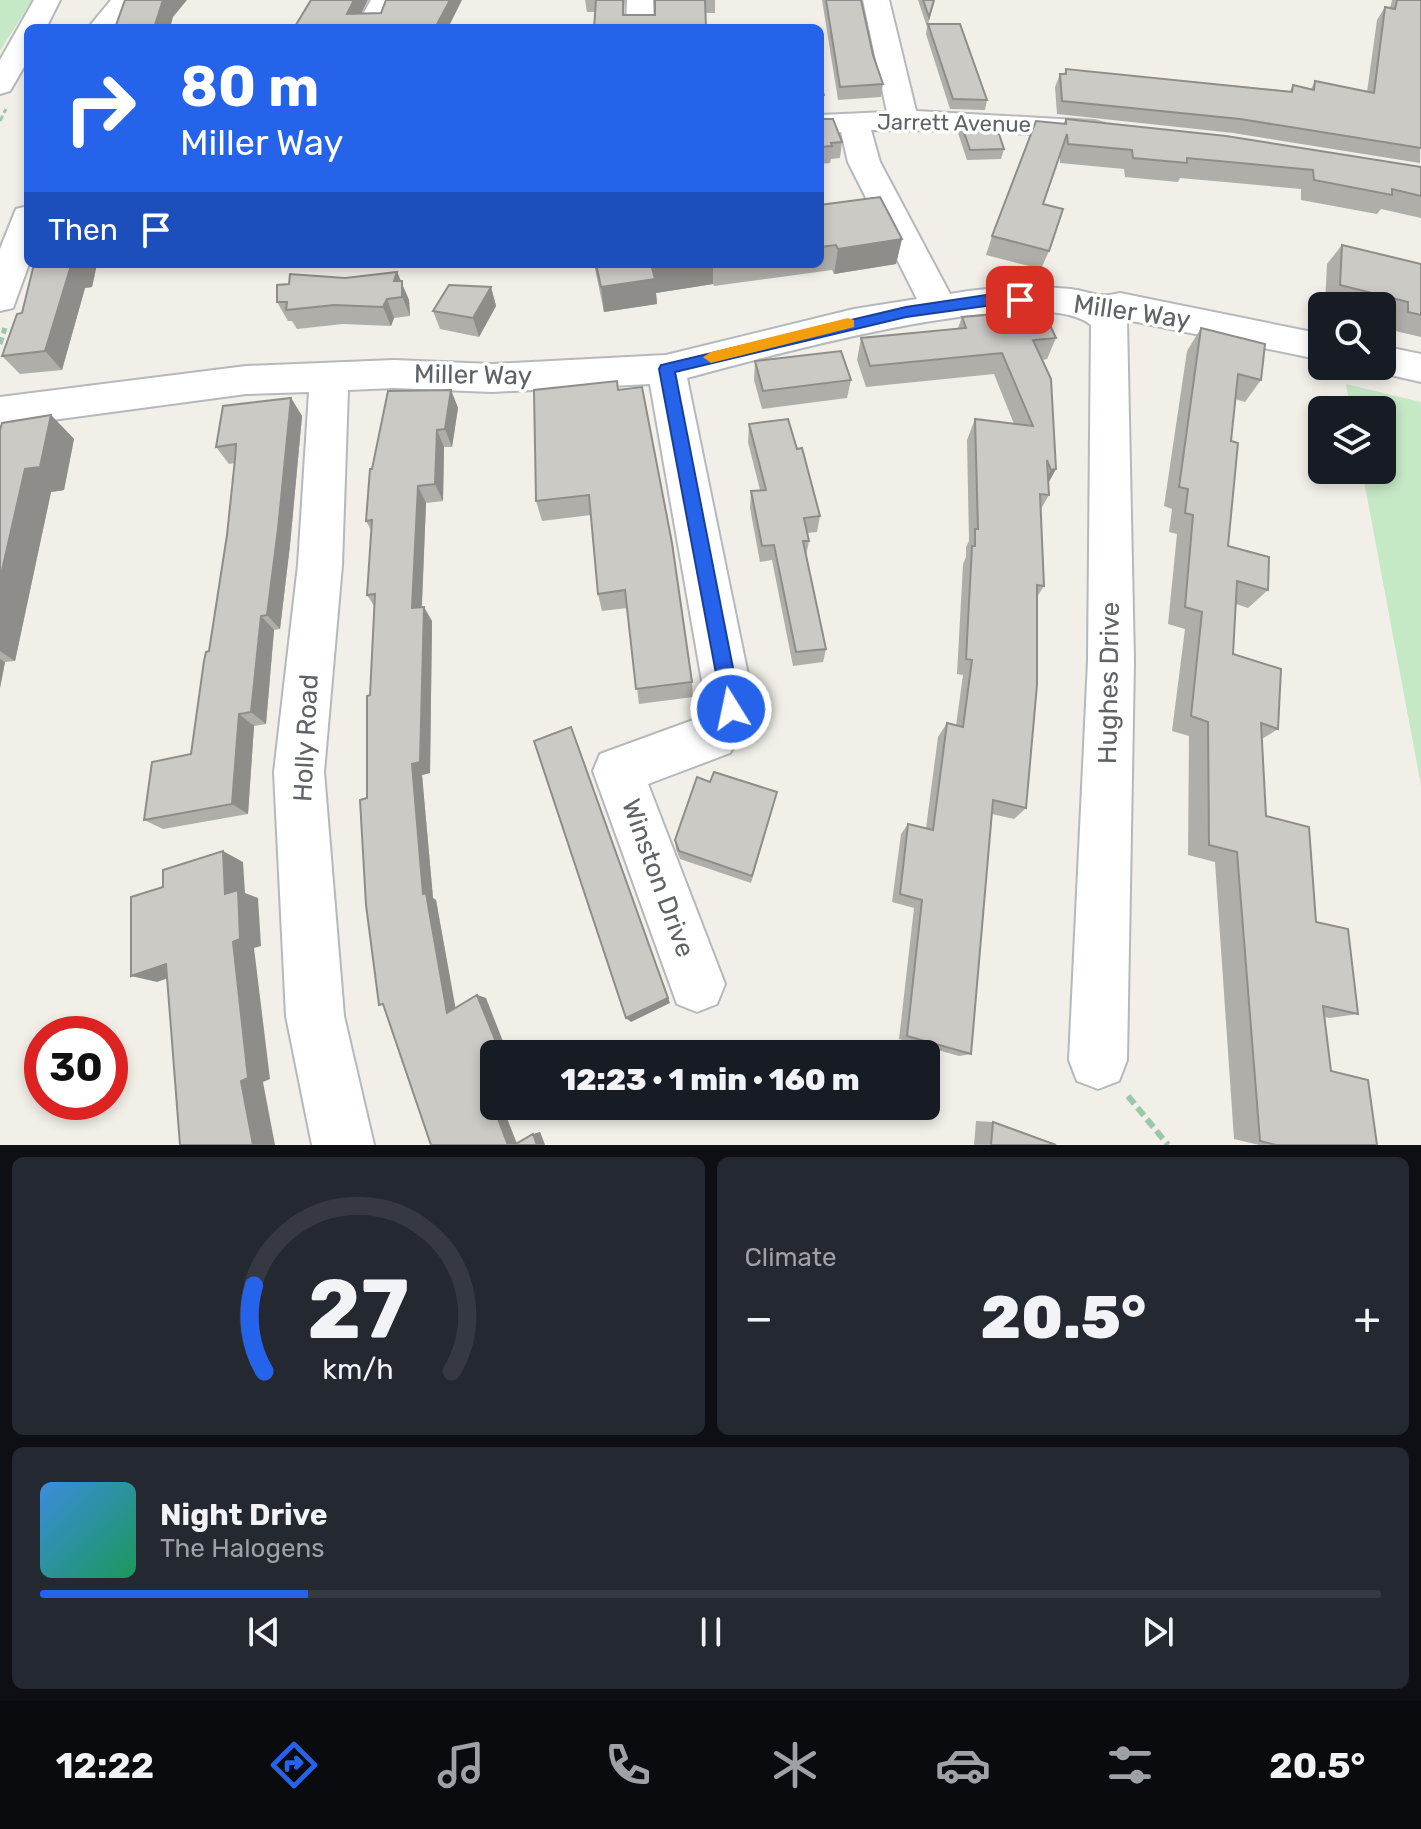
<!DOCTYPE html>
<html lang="en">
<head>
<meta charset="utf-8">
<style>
  body { margin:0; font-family:Rubik,sans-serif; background:#242831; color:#f1f3f6; height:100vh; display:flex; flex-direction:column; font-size:30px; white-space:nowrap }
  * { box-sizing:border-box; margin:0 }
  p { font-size:26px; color:#9ea1a6 }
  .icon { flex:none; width:44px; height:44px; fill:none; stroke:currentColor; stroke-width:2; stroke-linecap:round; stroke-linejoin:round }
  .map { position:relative; height:1145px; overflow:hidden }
  .sheet { display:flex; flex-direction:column; gap:12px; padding:12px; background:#0d0f14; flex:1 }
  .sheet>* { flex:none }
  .top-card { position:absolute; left:24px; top:24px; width:800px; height:244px; border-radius:12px; box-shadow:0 4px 12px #0003; background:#2563eb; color:#fff; overflow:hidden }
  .fabs { position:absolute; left:1308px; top:292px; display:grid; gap:16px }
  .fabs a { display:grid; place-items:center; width:88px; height:88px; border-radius:12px; background:#171b24; box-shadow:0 4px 12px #0003; font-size:40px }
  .speed { position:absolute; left:24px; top:1016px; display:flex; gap:16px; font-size:40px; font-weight:700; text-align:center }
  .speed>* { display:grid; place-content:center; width:104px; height:104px; border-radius:50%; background:#171b24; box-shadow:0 4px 12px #0003; line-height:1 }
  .speed .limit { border:12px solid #d22; background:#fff; color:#111 }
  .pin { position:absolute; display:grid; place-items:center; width:68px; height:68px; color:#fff; margin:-34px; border-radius:16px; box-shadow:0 4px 12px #0006 }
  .me { position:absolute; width:88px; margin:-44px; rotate:350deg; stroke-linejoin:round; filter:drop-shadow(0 0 6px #0008) }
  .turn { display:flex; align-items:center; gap:28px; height:168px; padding:0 24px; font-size:36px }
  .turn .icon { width:104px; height:104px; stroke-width:2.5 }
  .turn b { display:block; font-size:56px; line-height:68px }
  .then { display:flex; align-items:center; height:76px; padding:0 24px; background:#0003; gap:16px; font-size:30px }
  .big { font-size:60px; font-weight:800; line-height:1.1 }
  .sheet .card { flex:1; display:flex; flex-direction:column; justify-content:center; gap:12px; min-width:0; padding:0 28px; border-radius:12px; background:#242831 }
  .sheet .dial { align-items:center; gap:0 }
  .dial svg { height:208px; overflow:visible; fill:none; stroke:#363941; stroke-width:7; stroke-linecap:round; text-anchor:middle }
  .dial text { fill:#f1f3f6; stroke:none }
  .song { display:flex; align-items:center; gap:24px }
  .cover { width:96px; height:96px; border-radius:12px; background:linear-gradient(135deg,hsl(210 70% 55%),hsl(150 70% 35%)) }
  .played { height:8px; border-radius:4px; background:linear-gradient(90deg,#2563eb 20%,#363941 20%) }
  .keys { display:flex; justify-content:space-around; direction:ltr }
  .heat { display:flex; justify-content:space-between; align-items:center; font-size:44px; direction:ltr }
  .sheet .tiles { flex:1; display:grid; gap:12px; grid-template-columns:1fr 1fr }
  .card:last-child { grid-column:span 2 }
  .trip { position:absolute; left:480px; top:1040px; width:460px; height:80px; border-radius:12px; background:#171b24; box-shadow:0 4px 12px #0003; font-weight:800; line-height:80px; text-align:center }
  .dock { display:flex; height:128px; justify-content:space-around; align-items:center; background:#090b0e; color:#9ea1a6 }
  .dock .icon { width:56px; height:56px }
  .dock .current { color:#2563eb }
  .dock b { font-size:36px; color:#f1f3f6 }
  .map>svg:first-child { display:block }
  .green { fill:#c5e8c5 }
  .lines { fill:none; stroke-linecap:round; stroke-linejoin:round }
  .minor-casing { stroke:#b5b8bc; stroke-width:4 }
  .path-far2 { stroke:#9cc7a9; stroke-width:3; stroke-dasharray:6 3; stroke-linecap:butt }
  .path-far1 { stroke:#9cc7a9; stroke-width:5; stroke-dasharray:7 4; stroke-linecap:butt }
  .path { stroke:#9cc7a9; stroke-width:6; stroke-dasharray:10 5; stroke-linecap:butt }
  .minor { fill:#fff; fill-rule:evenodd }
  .wall { fill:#afaea9 }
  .shaded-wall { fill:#8f8d8a }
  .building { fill:#cccac5; stroke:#8f8d8a; stroke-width:2 }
  .route { fill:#2563eb; stroke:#184099; stroke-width:2 }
  .slow { fill:#f59e0b }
  .labels { text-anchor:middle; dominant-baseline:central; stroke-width:7; stroke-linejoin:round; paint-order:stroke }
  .far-street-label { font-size:22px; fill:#5f6368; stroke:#fff }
  .street-label { font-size:26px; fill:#5f6368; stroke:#fff }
</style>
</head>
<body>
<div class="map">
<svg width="1421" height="1145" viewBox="0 0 1421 1145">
  <rect width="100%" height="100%" fill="#f1efe8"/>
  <path class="green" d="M 0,0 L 32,0 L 0,51 Z
    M 1346,384 L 1421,402 L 1421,785 L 1362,470 L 1382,470 L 1382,410 L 1351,410 Z"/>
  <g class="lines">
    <g class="minor-casing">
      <path id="minor" d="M 34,0 L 60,0 L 46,28 L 28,28 L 28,60 L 10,91 L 0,94 L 0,60 Z
        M 111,0 L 138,0 L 116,28 L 88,28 Z
        M 371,0 L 397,0 L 383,28 L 355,28 Z
        M 627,0 L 653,0 L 654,28 L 626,28 Z
        M 863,0 L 889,0 L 916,111 L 1094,121 L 1105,124 L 1109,130 L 1105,136 L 1094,139 L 991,131 L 871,130 L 880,162 L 950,294 C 990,287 1030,285 1071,289 C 1094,292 1095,299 1120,293 L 1322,334 L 1322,360 L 1127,320 L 1134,661 L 1127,1060 L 1119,1081 L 1098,1089 L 1077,1081 L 1069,1060 L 1088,661 L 1091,325 C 1037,280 758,359 687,378 L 755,709 L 730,753 L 648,784 L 725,984 L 717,1004 L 697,1012 L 677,1004 L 593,771 L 600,754 L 696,719 L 706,704 L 650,384 L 492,392 L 394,388 L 348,390 L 342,565 L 324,772 L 344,1016 L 374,1145 L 312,1145 L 286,1016 L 274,772 L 298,565 L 309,392 L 246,394 L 0,427 L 0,397 L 246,366 L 394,360 L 492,364 L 666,355 L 854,309 L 917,299 L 848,162 L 841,132 L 820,133 L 820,115 L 887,112 Z
        M 28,206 L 29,264 L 13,308 L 0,311 L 0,249 L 16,209 Z
        M 1382,346 L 1421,354 L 1421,382 L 1369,370 L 1367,366 L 1382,366 Z"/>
    </g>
    <path class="path-far2" d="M 0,121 L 6,109"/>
    <path class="path-far1" d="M 0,344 L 5,328"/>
    <path class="path" d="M 1128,1096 L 1168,1145"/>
    <use href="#minor" class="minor"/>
  </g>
  <path class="wall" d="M 585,0 L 625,0 L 624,15 L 655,15 L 655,0 L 715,0 L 715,13 L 705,13 L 706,28 L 595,12 L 587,12 Z
    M 822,0 L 861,0 L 873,55 L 883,84 L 881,97 L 838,100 Z
    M 918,0 L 935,0 L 928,24 L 987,100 L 985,110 L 950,109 L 926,34 L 927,27 Z
    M 1392,0 L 1421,0 L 1420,163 L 1233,133 L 1057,114 L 1055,87 L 1060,74 L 1064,74 L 1066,69 L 1290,91 L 1293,85 L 1311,89 L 1315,81 L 1367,92 L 1377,20 L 1385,7 L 1390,8 Z
    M 820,117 L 842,142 L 840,158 L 831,159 L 830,163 L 820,164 Z
    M 1066,119 L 1421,167 L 1421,218 L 1381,209 L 1377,214 L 1301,200 L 1301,189 L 1180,178 L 1178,182 L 1125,177 L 1124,169 L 1060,163 L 1060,155 L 1043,204 L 1049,251 L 1041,269 L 986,255 L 992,236 Z
    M 961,123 L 1004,149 L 1001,159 L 967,160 L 958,133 Z
    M 820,205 L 902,239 L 896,264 L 834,274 L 832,270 L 714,286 L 713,284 L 656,293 L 657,304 L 604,312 L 594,264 L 820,264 Z
    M 1342,245 L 1421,264 L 1421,337 L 1391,330 L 1391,321 L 1382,319 L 1382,306 L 1333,306 L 1325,304 L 1327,264 Z
    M 34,264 L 97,264 L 92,287 L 85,288 L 62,370 L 20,374 L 2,356 L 22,313 Z
    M 397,272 L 409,300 L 410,316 L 394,318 L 391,326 L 343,324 L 297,329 L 292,321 L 288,321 L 277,302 L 289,284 Z
    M 491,287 L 496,306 L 479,337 L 440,329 L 433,311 Z
    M 962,317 L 1056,338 L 1047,359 L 1042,360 L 1056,469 L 1048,483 L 1049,495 L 1041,509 L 1044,586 L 1037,597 L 1026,808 L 1014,819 L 992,814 L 971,1054 L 959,1056 L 899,1039 L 914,908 L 892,902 L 901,834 L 908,824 L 926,828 L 938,737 L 947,723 L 956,726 L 963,675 L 957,674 L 963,564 L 966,557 L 966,547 L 969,541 L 967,440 L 975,419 L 1014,424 L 994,374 L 866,387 L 857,360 L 861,338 L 958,328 Z
    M 1201,328 L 1261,380 L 1245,402 L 1235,399 L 1231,441 L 1228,546 L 1268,590 L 1248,608 L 1236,604 L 1233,654 L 1278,729 L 1262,739 L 1266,816 L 1358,1014 L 1329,1018 L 1325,1017 L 1331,1071 L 1377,1145 L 1259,1145 L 1234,1139 L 1215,862 L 1188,855 L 1189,736 L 1172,731 L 1185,629 L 1168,624 L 1177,534 L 1169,532 L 1172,509 L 1164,506 L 1187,351 Z
    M 755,361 L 851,380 L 847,398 L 762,409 L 754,380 Z
    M 451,390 L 458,408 L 452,447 L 444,447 L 443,501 L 426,503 L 422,607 L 432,621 L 430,773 L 422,775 L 433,898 L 436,900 L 455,1008 L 477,995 L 486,998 L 494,1106 L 502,1106 L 517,1143 L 540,1132 L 545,1145 L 431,1145 L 367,798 L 370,695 L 374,606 L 367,595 L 371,530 L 366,521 L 372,469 Z
    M 618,390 L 692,682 L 693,697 L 639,704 L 627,608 L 602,611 L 598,594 L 591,515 L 542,521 L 536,501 Z
    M 291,398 L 302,416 L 290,545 L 280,629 L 274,630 L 266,724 L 254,726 L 248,814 L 163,829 L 144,820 L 191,754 L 209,651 L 227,535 L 235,463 L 229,464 L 216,447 Z
    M 51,415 L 74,439 L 64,490 L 51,492 L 15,661 L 5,662 L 0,688 L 0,430 Z
    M 749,424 L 797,449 L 820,516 L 817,532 L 807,533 L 809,541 L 806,556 L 826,649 L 823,662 L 793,666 L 772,560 L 760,562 L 750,508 L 751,491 L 760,490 L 748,442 Z
    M 710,782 L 777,792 L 751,883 L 680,859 L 676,849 L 675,840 Z
    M 976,1121 L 993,1122 L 1056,1145 L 974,1145 Z"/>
  <path class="shaded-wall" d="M 163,0 L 187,0 L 173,17 L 170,28 L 154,28 Z
    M 354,0 L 368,0 L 354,28 L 347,14 Z
    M 450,0 L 462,0 L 448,28 L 435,28 Z
    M 824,95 L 822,112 L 820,113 L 820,97 Z
    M 902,239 L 896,264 L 834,274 L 838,249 Z
    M 79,264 L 97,264 L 92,287 L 85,288 L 62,370 L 45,351 L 70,269 Z
    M 678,264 L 713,264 L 713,284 L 656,293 L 657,304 L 604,312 L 601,287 L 652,268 Z
    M 397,272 L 409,300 L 410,316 L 402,296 L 394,281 Z
    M 491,287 L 496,306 L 479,337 L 473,318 Z
    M 387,299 L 394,318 L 391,326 L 383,307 Z
    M 451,390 L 458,408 L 452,447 L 445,429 Z
    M 291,398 L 302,416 L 290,545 L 280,629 L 267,615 Z
    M 51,415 L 74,439 L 64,490 L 51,492 L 15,661 L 0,651 L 0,579 L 25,469 Z
    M 437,430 L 444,447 L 443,501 L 435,484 Z
    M 1056,469 L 1045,489 L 1040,490 L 1051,470 Z
    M 418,486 L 426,503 L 421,623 L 412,608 Z
    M 424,607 L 432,621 L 430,773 L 422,775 L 433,898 L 436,900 L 457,1016 L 447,1013 L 423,894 L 412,764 Z
    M 261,616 L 274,630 L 266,724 L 251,712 Z
    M 0,659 L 5,662 L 0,688 Z
    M 239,714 L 254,726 L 248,814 L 232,804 Z
    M 577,744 L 670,1003 L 631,1022 L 626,1018 Z
    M 223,851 L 243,862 L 245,893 L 258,898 L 261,946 L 254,948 L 270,1079 L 263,1082 L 275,1145 L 253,1145 L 241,1081 L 225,894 Z
    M 166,964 L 191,970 L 157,982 L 131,976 Z
    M 477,995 L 486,998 L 508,1054 L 501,1054 Z
    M 494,1070 L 494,1076 L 491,1078 L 494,1085 L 494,1106 L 502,1106 L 517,1145 L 508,1145 L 482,1077 Z
    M 540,1132 L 545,1145 L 537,1145 L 533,1134 Z"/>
  <path class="building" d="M 125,0 L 163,0 L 154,28 L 115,28 Z
    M 311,0 L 354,0 L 347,14 L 381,13 L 386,0 L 450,0 L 435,28 L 294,28 Z
    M 596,0 L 623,0 L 623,15 L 655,15 L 655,0 L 705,0 L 706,28 L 594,28 Z
    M 826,0 L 861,0 L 873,55 L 883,84 L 840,87 Z
    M 923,0 L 934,0 L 929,17 Z
    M 1397,0 L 1421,0 L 1421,148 L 1240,119 L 1062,101 L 1060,74 L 1066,74 L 1066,69 L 1292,92 L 1293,85 L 1314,90 L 1315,81 L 1374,93 L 1385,7 L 1395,9 Z
    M 928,24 L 960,24 L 987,100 L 953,99 Z
    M 820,85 L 824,95 L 820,97 Z
    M 820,117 L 822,119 L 833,119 L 842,142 L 831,143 L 832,146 L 820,147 Z
    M 1066,119 L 1226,136 L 1421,167 L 1421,196 L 1392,189 L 1392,195 L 1314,180 L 1313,170 L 1187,158 L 1187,163 L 1133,158 L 1132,150 L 1068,144 L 1067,134 L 1043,204 L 1063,209 L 1049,251 L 992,236 L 1036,121 L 1066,124 Z
    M 961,123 L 996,125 L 1004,149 L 970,150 Z
    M 880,197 L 902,239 L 838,249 L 836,245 L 820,247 L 820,205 Z
    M 1342,245 L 1421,264 L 1421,315 L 1408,312 L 1408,302 L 1340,285 Z
    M 34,264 L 79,264 L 78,268 L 70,269 L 45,351 L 2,356 L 17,314 L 22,313 Z
    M 596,264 L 678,264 L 652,268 L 655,279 L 601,287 Z
    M 397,272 L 394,281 L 402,281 L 402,297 L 387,299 L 383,307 L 334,305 L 286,310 L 287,302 L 277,302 L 277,285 L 289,284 L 290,274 L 345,278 Z
    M 449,285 L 491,287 L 473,318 L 433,311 Z
    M 1043,310 L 1056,338 L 1033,340 L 1051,379 L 1056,469 L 1051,470 L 1047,460 L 1049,495 L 1040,494 L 1044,586 L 1037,585 L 1037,685 L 1026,808 L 993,800 L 971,1054 L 907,1036 L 922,900 L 900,894 L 908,824 L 933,830 L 947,723 L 963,727 L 972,660 L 966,659 L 972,546 L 975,546 L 975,529 L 978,529 L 975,419 L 1033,426 L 1002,353 L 870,366 L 861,338 L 966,328 L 962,317 Z
    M 1201,328 L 1265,344 L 1261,380 L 1238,374 L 1231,441 L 1238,443 L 1228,546 L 1269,557 L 1268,590 L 1237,581 L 1233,654 L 1281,669 L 1278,729 L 1261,723 L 1266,816 L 1309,827 L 1316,922 L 1348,929 L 1358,1014 L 1323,1006 L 1331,1071 L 1368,1080 L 1377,1145 L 1276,1145 L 1260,1141 L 1237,852 L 1209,845 L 1208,722 L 1191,716 L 1202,612 L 1185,607 L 1193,515 L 1185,513 L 1188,489 L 1179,487 Z
    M 841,351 L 851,380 L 763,391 L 755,361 Z
    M 617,381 L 618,390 L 642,387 L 672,543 L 692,682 L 636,689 L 625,590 L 598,594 L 589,495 L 536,501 L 534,390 Z
    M 451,390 L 445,429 L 437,430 L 435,484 L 418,486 L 412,608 L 424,607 L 420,762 L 412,764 L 423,894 L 426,893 L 447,1013 L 477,995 L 501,1054 L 494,1054 L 494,1070 L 482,1077 L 508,1145 L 431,1145 L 383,1004 L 379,1005 L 366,905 L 360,800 L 367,798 L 367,696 L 370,695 L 375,594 L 367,595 L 372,520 L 366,521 L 370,469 L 372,469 L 388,391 Z
    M 291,398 L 278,529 L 267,615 L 261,616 L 251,712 L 239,714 L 232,804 L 144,820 L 152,762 L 191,754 L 204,661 L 206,652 L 209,651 L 227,535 L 235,459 L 236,444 L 216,447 L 223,406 Z
    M 51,415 L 40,467 L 25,469 L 0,579 L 0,430 L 2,423 Z
    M 788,419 L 797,449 L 802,448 L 820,516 L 804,518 L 809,541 L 803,541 L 826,649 L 796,652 L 774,545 L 762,546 L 751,491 L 766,490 L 749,424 Z
    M 571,727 L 668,998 L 626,1018 L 534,741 Z
    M 714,772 L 777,792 L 752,876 L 679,851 L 675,840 L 697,777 L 710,782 Z
    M 223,851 L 225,894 L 238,890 L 240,939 L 233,942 L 248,1078 L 241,1081 L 253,1145 L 180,1145 L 166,964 L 131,976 L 131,897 L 163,887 L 163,870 Z
    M 993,1122 L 1056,1145 L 991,1145 Z
    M 533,1134 L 537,1145 L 514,1145 Z"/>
  <path class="route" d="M 993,294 L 1020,295 L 1027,300 L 1020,306 L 993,305 L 906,317 L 675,372 L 741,709 L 738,716 L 731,719 L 724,716 L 659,369 L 661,365 L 906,307 Z"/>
  <path class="slow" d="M 848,318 L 854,320 L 854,327 L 711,363 L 703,357 L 711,352 Z"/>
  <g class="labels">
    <g class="far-street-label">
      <text transform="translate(954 123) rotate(1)">Jarrett Avenue</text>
    </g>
    <g class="street-label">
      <text transform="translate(1132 312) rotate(8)">Miller Way</text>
      <text transform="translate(473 375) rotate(1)">Miller Way</text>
      <text transform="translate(1109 683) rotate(-89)">Hughes Drive</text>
      <text transform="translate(306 738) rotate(-87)">Holly Road</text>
      <text transform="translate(658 878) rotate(70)">Winston Drive</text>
    </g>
  </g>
</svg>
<div class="fabs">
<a><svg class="icon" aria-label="search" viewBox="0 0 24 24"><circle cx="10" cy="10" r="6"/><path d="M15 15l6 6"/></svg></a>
<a><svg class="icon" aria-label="layers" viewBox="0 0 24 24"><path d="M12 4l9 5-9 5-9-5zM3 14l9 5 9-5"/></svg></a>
</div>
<div class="speed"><div class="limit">30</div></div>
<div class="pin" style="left:1020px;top:300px;background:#d93025"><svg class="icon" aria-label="arrive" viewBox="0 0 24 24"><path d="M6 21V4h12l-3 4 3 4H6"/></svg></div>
<svg class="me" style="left:731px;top:709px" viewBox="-20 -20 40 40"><circle r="17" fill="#2563eb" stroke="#fff" stroke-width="3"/><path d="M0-11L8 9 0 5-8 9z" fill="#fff"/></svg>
<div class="trip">12:23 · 1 min · 160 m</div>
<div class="top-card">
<div class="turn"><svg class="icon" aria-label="right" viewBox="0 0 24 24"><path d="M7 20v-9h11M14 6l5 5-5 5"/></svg><div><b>80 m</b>Miller Way</div></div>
<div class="then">Then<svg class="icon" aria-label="arrive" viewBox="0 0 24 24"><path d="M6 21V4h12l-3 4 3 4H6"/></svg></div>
</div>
</div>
<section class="sheet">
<div class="tiles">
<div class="card dial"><svg viewBox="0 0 100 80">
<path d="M14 69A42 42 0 1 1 86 69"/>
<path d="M14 69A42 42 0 0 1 10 36" stroke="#2563eb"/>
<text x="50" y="56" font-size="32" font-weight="700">27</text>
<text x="50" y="72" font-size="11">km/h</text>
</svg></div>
<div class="card"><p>Climate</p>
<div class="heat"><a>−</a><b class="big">20.5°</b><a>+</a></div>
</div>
<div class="card">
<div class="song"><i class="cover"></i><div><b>Night Drive</b><p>The Halogens</p></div></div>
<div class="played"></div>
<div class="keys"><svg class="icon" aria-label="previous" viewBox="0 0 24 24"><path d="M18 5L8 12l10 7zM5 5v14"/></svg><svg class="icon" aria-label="pause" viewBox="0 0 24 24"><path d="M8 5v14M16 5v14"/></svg><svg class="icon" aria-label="next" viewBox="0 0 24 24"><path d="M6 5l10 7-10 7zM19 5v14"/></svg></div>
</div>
</div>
</section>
<nav class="dock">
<b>12:22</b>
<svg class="icon current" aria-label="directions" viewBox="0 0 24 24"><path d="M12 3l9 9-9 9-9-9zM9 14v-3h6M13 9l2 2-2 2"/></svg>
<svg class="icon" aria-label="music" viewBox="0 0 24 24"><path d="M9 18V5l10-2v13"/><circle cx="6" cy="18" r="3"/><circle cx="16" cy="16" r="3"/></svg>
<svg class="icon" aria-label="phone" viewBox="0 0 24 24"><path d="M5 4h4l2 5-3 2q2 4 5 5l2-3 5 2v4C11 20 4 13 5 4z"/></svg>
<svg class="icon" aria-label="climate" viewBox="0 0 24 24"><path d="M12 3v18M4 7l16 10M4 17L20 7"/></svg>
<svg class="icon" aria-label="car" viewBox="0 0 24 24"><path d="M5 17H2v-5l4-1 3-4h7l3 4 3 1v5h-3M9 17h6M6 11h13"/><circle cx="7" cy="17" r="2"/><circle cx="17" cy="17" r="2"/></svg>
<svg class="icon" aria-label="filters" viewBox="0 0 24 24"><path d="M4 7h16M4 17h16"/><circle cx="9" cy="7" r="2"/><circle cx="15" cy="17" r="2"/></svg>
<b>20.5°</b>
</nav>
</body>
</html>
